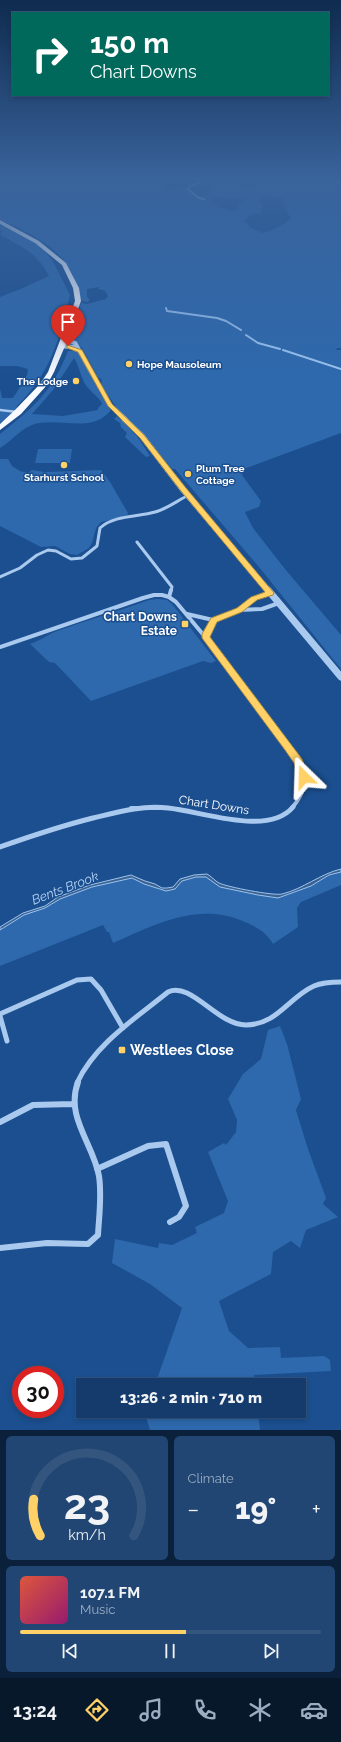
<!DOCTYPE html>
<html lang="en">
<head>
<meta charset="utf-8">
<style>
  body { margin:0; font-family:Raleway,sans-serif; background:#214673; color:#f1f3f6; height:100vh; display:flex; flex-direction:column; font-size:15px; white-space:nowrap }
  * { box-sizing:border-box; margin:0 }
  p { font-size:13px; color:#9dadc1 }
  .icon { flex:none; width:22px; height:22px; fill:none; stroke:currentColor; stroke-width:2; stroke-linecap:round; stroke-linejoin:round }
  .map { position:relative; height:1430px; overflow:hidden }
  .side { display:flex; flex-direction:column; gap:6px; padding:6px; background:#0b203b; flex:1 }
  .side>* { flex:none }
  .hud { position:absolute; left:12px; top:12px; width:317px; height:84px; border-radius:0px; box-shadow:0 2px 6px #0003,0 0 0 1px #33557e; background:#00695c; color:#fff; overflow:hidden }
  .speed { position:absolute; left:12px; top:1366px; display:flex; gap:8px; font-size:20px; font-weight:700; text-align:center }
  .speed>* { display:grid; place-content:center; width:52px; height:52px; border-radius:50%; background:#143b6b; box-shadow:0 2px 6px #0003,0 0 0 1px #33557e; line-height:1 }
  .speed .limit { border:6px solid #d22; background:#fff; color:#111 }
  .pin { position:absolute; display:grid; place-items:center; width:34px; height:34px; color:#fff; margin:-41px -17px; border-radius:50% 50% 50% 0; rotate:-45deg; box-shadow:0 0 4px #0007 }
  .pin .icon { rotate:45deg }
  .me { position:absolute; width:44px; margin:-22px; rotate:338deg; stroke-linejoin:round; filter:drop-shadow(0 0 3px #0008) }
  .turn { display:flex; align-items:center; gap:14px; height:84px; padding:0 12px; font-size:18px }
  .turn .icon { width:52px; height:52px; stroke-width:2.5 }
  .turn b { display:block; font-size:28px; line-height:34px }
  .big { font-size:30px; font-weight:800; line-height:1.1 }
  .side .tile { flex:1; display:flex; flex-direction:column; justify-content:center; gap:6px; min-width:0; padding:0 14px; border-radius:6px; background:#214673 }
  .side .dial { align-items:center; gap:0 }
  .dial svg { height:104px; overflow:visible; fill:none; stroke:#33557e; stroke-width:7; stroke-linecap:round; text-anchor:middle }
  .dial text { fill:#f1f3f6; stroke:none }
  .song { display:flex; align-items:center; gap:12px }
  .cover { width:48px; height:48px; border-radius:6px; background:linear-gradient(135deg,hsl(10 70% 55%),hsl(320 70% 35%)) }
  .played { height:4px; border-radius:2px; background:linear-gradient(90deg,#ffd166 55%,#33557e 55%) }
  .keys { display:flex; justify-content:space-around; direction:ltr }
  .heat { display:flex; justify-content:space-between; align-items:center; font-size:22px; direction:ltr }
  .side .tiles { flex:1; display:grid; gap:6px; grid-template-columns:1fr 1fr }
  .tile:last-child { grid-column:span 2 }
  .trip { position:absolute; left:76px; top:1378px; width:230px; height:40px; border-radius:0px; background:#143b6b; box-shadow:0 2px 6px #0003,0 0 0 1px #33557e; font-weight:800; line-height:40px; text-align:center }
  .tab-bar { display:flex; height:64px; justify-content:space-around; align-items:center; background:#08182b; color:#9dadc1 }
  .tab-bar .icon { width:28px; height:28px }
  .tab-bar .on { color:#ffd166 }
  .tab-bar b { font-size:18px; color:#f1f3f6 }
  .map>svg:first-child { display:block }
  .green { fill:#2e69ad; fill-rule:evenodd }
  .water { fill:#3c6290; stroke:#9cc4f0 }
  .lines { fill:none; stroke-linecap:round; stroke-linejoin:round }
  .stream { stroke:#9cc4f0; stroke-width:2 }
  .minor-far5 { stroke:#a9c9ee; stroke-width:2 }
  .minor-far4 { stroke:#a9c9ee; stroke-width:2.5 }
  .minor-far3 { stroke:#a9c9ee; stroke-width:3 }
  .minor-far2 { stroke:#a9c9ee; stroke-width:4 }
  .minor-far1 { stroke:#a9c9ee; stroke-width:5 }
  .minor { stroke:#a9c9ee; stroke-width:6 }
  .tertiary-far2 { stroke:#a9c9ee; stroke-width:4.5 }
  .tertiary-far1 { stroke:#a9c9ee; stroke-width:5.5 }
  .tertiary { stroke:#a9c9ee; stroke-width:7 }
  .trunk { fill:#f8faff; fill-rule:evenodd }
  .route { fill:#ffd166; stroke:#a68842 }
  .poi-dot { fill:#ffd166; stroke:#1b4f8f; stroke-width:1.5 }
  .labels { text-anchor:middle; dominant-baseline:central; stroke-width:3; stroke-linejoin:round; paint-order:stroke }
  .far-poi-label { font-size:10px; font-weight:bold; fill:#fff; stroke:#1b4f8f; text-anchor:start }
  .poi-label { font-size:12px; font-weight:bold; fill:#fff; stroke:#1b4f8f; text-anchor:end }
  .street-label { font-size:12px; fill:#fff; stroke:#1b4f8f }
  .water-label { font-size:13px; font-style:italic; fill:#b5d3f5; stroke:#1b4f8f }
  .near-poi-label { font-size:14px; font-weight:bold; fill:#fff; stroke:#1b4f8f; text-anchor:start }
</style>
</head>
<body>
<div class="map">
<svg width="341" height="1430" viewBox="0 0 341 1430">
  <rect width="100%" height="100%" fill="#1b4f8f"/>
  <path class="green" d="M 0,177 L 155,177 L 156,180 L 165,186 L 164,188 L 168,191 L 173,190 L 175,188 L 187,187 L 188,189 L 200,198 L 213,199 L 212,202 L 217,204 L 215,206 L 231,211 L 239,209 L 236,208 L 244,199 L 200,197 L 199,196 L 207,196 L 210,189 L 202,182 L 205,181 L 192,178 L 206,180 L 207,181 L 251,187 L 254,185 L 252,182 L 260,181 L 259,178 L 253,177 L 284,180 L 283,183 L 287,183 L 296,181 L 293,177 L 331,177 L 341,190 L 330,195 L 341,192 L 341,348 L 337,348 L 336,350 L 341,350 L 341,433 L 244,469 L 242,475 L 261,501 L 259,507 L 245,512 L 253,528 L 285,569 L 341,635 L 341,669 L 259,567 L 175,469 L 172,469 L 145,437 L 123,417 L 101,385 L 102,380 L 98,377 L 82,348 L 72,338 L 81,303 L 87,304 L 106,299 L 108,296 C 106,291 104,290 98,289 L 99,287 L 87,289 L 87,297 L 90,300 L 87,302 L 79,300 C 77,288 74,275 67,265 C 55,245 21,228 0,220 ZM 261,197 L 272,197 L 284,199 L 285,202 L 282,204 L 287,206 L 285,209 L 291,218 C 284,225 273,230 263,233 L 249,227 L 248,224 L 243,221 L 253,213 L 260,214 L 262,210 L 260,208 L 263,207 L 259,201 Z
    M 0,225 C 20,233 41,243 53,262 C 59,272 64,284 70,295 C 59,340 51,373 17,406 L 16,410 L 0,423 L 0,389 L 2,398 L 13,398 L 20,387 L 25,385 L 24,381 L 27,375 L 28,369 L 17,366 L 0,366 L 0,297 L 23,288 L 49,276 C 36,251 22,248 0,234 L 3,231 L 0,230 Z
    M 68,351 L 76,351 L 79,353 L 100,393 L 111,410 C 92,435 58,416 32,425 C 19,430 12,441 0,448 L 0,434 C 34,407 52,392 68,351 ZM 74,358 C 79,366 80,374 84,382 C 88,391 98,395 102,404 L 98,408 L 98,410 L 63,416 L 32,414 L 53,390 Z
    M 117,416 L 137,436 L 150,456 L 146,457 L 125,437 L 127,433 L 121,427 L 120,423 L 114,419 Z
    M 38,449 L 72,449 L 70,463 L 35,463 Z
    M 0,459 L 8,459 L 12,466 L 20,471 L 28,473 L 32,470 L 45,472 L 101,470 L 110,482 L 128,513 L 127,516 L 101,522 L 96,528 L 92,543 L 89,548 L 77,555 L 70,554 L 55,546 L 41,547 L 0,526 Z
    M 158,599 L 167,600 L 172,604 L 216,661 L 211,663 L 203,661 L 91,701 L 55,663 L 49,662 L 30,644 C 40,641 47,635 57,631 C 88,620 119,611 149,600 Z
    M 341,872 L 341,885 L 301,902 L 297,908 L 298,927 L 273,944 C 267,933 257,927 245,922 C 199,901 156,924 113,943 L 109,932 L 107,932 L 103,925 L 0,966 L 0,930 L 24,915 L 45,908 L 60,899 L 92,887 L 132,878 L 161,890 L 175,889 L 182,881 L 196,877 L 207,877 L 220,887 L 278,898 L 311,886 L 329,875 Z
    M 280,1026 L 287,1044 L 301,1099 L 296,1110 L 308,1149 L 326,1198 L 323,1204 L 338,1217 L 306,1230 L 300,1248 L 291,1241 L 273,1252 L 271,1274 L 219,1301 L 229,1331 L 248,1348 L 280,1347 L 281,1358 L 324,1356 L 330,1360 L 331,1371 L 254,1375 L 255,1385 L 155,1385 L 182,1308 L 150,1284 L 112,1263 L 115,1239 L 158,1248 L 159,1243 L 172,1245 L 197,1233 L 195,1227 L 224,1213 L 228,1201 L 208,1152 L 224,1143 L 226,1145 L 236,1132 L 237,1120 L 228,1099 L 243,1074 L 261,1059 L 268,1030 Z
    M 146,1411 L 258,1411 L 260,1430 L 150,1430 L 145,1414 Z"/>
  <path class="water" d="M 341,869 L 341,872 L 329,875 L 311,886 L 278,898 L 258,895 L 220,887 L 206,877 L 196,877 L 182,881 L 175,889 L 166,891 L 144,884 L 132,878 L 92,887 L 60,899 L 45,908 L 24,915 L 0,930 L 0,927 L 23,913 L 45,906 L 58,897 L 90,885 L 131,875 L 145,881 L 155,884 L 162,888 L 167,888 L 173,887 L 180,879 L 194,875 L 207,874 C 211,876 215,881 219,883 C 227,887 274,896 282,894 C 303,889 320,874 341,869 Z"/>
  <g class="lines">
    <path class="stream" d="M 166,308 L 167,311 L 217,318 L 226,321 L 241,330
      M 246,335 L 258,343 L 280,349
      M 283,350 L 341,369"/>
    <path class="minor-far5" d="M 187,177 L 197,180 L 199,183 L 189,187 L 188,189 L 199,198 L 204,199
      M 333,177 L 341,185"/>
    <path class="minor-far4" d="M 0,410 L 17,412"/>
    <path class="minor-far3" d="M 137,542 L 172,587 L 171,591
      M 0,577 L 20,568 L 37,555 L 48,550 L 56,551 L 71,559 L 82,558 L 97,546 L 100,528 C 114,515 138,517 155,512 C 167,509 178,500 189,495"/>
    <path class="minor-far2" d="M 169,597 L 171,590
      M 241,609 L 254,599 L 270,593
      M 187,614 L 213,620 L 239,610 L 262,609 L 279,603
      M 206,638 L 206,634 L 213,620
      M 0,647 L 143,598 L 154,595 L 162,595 L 169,597 L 176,602 L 206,638 L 299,762 C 306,783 306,791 292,808
      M 131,808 L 169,808"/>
    <path class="minor-far1" d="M 0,847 C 31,836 61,826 93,818 C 118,812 141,805 168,808 C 201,811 268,837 293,807
      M 0,1014 L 77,980 L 91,979 L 101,990 L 123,1028
      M 0,1016 L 7,1041
      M 77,1083 C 95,1044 136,1018 168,992 C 191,981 217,1025 246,1025 C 277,1025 289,997 314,986 C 323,982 332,982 341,982"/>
    <path class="minor" d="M 0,1122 L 33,1105 L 73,1104
      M 97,1169 L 148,1146 L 166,1144 L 186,1206 L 179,1217 L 170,1222
      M 0,1248 L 47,1243 L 88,1244 L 98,1235 C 99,1216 102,1196 99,1176 C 93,1143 65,1117 78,1082"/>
    <path class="tertiary-far2" d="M 64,339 L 75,343 L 110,405 L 126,420
      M 62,346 L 72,347 L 80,351"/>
    <path class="tertiary-far1" d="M 124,419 L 142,436 L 183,490 L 269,591"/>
    <path class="tertiary" d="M 268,590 L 341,677"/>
    <path class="trunk" d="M 0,220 L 39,241 L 66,263 L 79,288 L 81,301 L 65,346 L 54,372 L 47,385 L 21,414 L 0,430 L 0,424 L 15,410 L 40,384 L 48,372 L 75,301 L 73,288 L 62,265 L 35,243 L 0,224 Z"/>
  </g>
  <linearGradient id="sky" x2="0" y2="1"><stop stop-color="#0f2b4f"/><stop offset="0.47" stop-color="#39639b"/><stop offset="1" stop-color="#39639b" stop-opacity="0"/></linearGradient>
  <rect width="341" height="378" fill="url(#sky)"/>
  <path class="route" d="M 67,345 L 82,350 L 112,404 L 144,435 L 186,488 L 274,593 L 273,595 L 257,600 L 242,612 L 217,622 L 210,637 L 302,759 L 309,777 L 307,780 L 300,780 L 294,763 L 285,750 L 202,638 L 202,634 L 211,618 L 237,608 L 251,597 L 265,592 L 181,491 L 140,438 L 108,406 L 78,352 L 67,348 Z"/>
  <g class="poi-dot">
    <circle cx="129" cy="364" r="4"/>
    <circle cx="76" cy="381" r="4"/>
    <circle cx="64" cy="465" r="4"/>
    <circle cx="188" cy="474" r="4"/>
    <rect x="181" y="620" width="8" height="8" rx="2"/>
    <rect x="118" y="1046" width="8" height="8" rx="2"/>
  </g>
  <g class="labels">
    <g class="far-poi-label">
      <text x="137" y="364">Hope Mausoleum</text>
      <text x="68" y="381" text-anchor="end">The Lodge</text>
      <text x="196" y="468">Plum Tree<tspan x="196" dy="12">Cottage</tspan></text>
      <text x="64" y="477" text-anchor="middle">Starhurst School</text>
    </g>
    <g class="poi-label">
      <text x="177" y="617">Chart Downs<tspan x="177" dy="14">Estate</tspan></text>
    </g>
    <g class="street-label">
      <text transform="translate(214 805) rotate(9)">Chart Downs</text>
    </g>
    <g class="water-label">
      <text transform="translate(65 888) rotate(-21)">Bents Brook</text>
    </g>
    <g class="near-poi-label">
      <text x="130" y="1050">Westlees Close</text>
    </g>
  </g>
</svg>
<div class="speed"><div class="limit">30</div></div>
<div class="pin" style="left:68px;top:346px;background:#d93025"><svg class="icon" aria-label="arrive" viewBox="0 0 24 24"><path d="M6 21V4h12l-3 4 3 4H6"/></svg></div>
<svg class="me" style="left:304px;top:777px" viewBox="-20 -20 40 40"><path d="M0-17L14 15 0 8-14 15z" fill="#ffd166" stroke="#fff" stroke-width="4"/></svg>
<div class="trip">13:26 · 2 min · 710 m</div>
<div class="hud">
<div class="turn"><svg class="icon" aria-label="right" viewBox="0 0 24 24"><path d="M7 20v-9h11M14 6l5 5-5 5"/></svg><div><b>150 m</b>Chart Downs</div></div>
</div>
</div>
<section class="side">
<div class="tiles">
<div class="tile dial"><svg viewBox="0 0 100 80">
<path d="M14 69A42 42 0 1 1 86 69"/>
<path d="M14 69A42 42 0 0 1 9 41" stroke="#ffd166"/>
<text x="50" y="56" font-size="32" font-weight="700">23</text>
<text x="50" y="72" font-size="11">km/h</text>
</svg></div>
<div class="tile"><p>Climate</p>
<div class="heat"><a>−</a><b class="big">19°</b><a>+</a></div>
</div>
<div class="tile">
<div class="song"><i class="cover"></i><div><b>107.1 FM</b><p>Music</p></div></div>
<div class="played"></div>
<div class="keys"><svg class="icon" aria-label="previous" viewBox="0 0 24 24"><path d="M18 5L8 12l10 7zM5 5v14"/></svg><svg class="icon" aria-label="pause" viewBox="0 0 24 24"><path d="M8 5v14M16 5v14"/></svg><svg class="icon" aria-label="next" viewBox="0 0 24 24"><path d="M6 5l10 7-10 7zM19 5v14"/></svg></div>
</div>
</div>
</section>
<nav class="tab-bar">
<b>13:24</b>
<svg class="icon on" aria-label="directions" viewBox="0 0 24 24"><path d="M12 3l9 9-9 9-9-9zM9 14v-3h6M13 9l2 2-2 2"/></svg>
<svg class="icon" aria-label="music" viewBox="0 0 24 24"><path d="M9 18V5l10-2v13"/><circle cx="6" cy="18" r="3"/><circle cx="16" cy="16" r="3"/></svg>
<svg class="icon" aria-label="phone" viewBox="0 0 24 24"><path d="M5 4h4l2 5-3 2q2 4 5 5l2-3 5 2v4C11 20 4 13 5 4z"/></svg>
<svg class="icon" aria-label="climate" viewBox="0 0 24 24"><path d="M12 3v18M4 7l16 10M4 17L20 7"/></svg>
<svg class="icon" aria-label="car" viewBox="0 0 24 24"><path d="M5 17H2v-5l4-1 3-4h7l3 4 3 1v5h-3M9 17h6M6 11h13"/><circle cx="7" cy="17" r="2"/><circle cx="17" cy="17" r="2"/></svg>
</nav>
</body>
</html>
